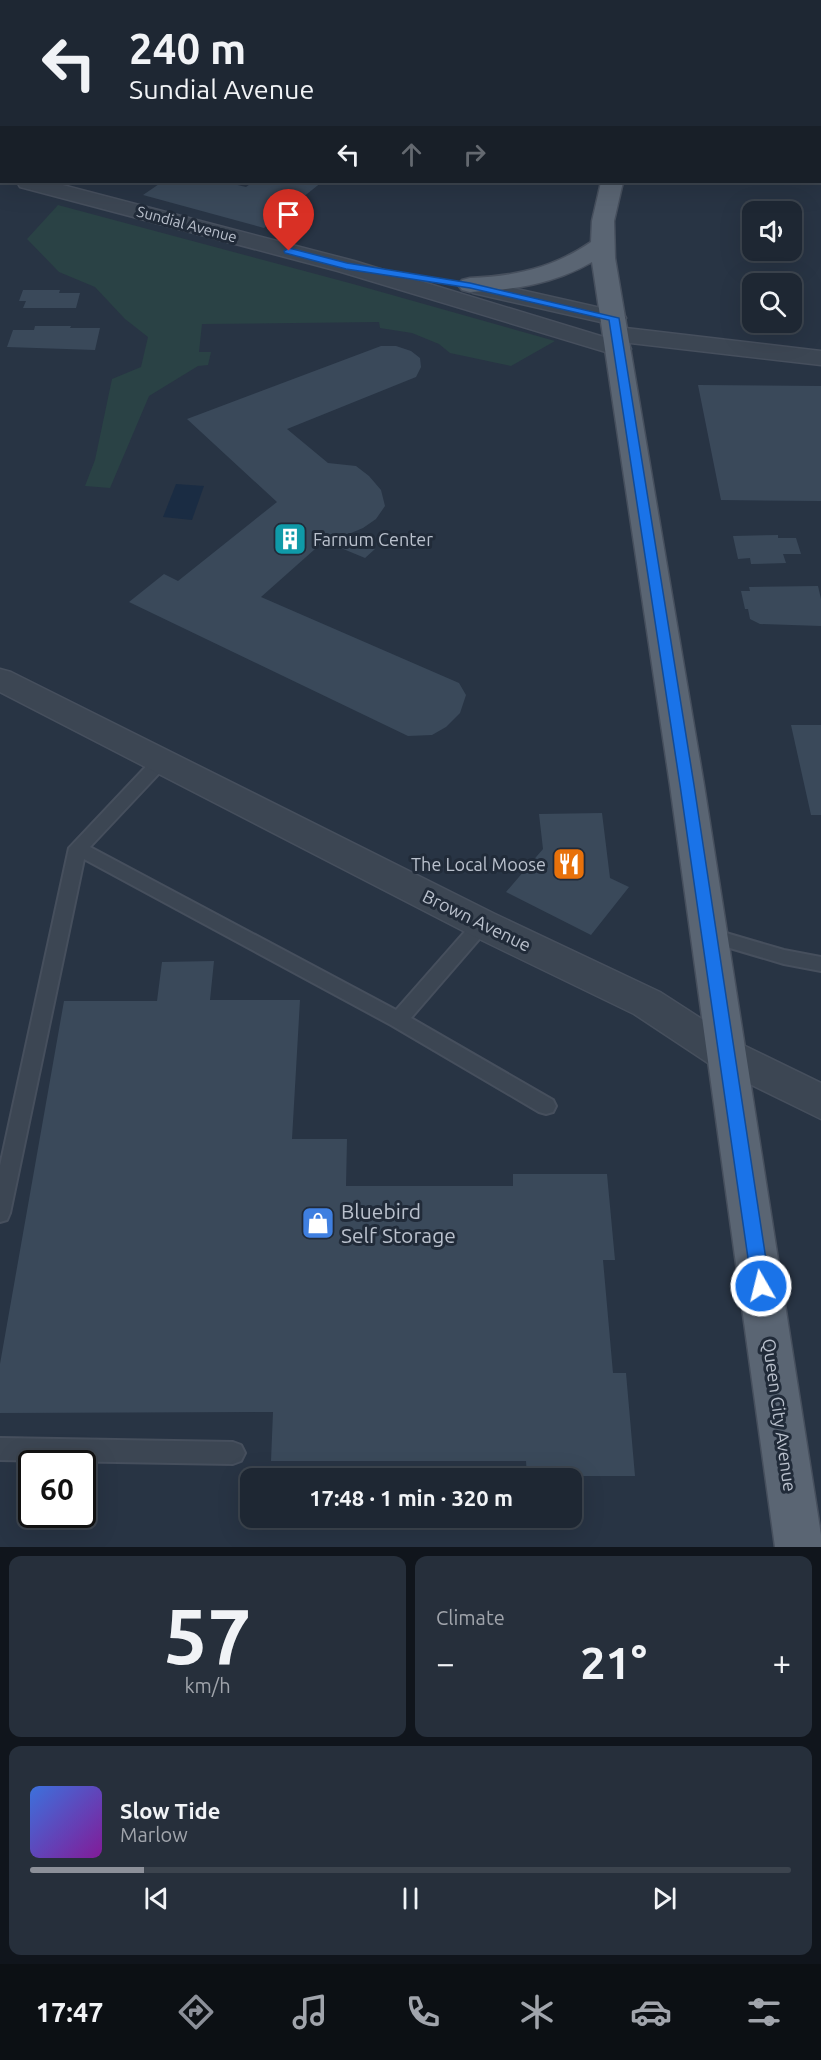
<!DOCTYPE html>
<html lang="en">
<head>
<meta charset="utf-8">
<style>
  body { margin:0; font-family:Ubuntu,sans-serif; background:#262f3b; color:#f1f3f6; height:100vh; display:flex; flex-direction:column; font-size:22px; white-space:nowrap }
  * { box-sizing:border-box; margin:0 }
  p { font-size:20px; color:#a1a5ac }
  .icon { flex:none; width:33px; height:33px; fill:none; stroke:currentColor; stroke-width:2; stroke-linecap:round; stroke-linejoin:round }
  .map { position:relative; height:1547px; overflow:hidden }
  .sheet { display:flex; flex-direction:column; gap:9px; padding:9px; background:#10151c; flex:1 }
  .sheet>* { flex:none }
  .banner { position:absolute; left:0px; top:0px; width:822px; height:183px; box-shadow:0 6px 24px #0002,0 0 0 2px #3c444e; background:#1e2733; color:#f1f3f6; overflow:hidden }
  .buttons { position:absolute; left:742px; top:201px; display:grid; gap:12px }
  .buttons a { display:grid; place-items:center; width:60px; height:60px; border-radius:12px; background:#1e2733; box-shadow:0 6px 24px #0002,0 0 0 2px #3c444e; font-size:30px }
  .speed { position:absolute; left:18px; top:1450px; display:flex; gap:12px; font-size:30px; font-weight:700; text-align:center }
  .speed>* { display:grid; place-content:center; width:78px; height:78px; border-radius:50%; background:#1e2733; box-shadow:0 6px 24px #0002,0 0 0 2px #3c444e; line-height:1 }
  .speed .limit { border:3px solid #111; border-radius:9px; background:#fff; color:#111 }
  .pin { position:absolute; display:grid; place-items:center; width:51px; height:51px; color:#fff; margin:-62px -26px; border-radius:50% 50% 50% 0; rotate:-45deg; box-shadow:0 0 6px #0007 }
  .pin .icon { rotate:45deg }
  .me { position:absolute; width:66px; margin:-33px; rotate:352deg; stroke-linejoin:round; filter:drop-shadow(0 0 4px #0008) }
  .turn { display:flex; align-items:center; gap:21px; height:126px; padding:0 30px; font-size:27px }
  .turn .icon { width:78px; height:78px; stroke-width:2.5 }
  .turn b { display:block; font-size:42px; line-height:51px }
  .lanes { display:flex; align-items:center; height:57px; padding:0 30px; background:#0003; justify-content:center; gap:30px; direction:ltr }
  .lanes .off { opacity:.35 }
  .big { font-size:45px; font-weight:700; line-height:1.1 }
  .sheet .card { flex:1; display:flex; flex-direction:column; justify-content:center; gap:9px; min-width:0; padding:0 21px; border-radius:12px; background:#262f3b }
  .sheet .dial { align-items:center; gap:0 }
  .dial b { font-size:78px; line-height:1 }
  .song { display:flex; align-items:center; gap:18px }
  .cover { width:72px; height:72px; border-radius:9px; background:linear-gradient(135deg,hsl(220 70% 55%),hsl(290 70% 35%)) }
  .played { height:6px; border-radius:3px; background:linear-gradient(90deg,#8c9099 15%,#3c444e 15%) }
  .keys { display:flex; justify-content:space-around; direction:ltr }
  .heat { display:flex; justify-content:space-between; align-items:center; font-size:33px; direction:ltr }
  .sheet .tiles { flex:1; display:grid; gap:9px; grid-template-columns:1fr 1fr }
  .card:last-child { grid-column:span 2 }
  .trip { position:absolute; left:240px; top:1468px; width:342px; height:60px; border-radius:12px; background:#1e2733; box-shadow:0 6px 24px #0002,0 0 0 2px #3c444e; font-weight:700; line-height:60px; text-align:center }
  .tabs { display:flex; height:96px; justify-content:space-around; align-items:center; background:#0c1014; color:#a1a5ac }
  .tabs .icon { width:42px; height:42px }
  .tabs .on { color:#8c9099 }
  .tabs b { font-size:27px; color:#f1f3f6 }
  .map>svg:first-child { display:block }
  .green { fill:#2a4245 }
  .water { fill:#1a2c43 }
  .building { fill:#3a495a }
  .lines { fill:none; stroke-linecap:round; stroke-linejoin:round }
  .lane-casing { stroke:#464f5d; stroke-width:4 }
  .street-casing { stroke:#464f5d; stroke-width:3 }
  .primary-casing { stroke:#464f5d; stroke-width:3 }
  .lane { fill:#3c4653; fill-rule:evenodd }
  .street { fill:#3c4653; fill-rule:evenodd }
  .primary { fill:#5a6573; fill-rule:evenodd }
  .rail-casing { stroke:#5e6a7a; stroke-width:4.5 }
  .rail { stroke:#212b39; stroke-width:3; stroke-dasharray:8; stroke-linecap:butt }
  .route { fill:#1a73e8; stroke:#114b97; stroke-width:1.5 }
  .labels { text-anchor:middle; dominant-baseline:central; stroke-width:6; stroke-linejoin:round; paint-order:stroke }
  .far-street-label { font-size:15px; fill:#bac1cd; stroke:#212b39 }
  .poi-label { font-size:18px; fill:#bac1cd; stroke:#212b39; text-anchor:start }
  .street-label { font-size:18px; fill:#bac1cd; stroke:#212b39 }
  .near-poi-label { font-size:21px; fill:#bac1cd; stroke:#212b39; text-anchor:start }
</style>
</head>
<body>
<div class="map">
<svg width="821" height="1547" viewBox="0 0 821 1547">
  <rect width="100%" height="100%" fill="#283444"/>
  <path class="green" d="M 58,205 L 353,284 L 555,341 L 511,366 L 450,353 L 439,344 L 412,333 L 380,328 L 379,322 L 202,324 L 199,352 L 211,352 L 208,365 L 198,366 L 149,396 L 110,488 L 85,486 L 95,460 L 112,379 L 141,367 L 148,337 L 125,319 L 95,287 L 59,272 L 27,239 Z"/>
  <path class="water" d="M 176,484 L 204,486 L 192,520 L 163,517 Z"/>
  <path class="building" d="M 162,182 L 225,182 L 246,187 L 253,182 L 322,182 L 264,228 L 143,195 Z
    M 23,290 L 60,290 L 59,293 L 80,293 L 76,308 L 23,308 L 26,301 L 19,301 Z
    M 35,326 L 71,326 L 70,328 L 100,328 L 95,350 L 7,347 L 13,330 L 34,330 Z
    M 381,346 L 396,346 L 411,351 L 420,358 L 421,367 L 416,377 L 287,429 L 328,463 L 356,466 L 369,476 L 381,490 L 385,506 L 376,519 L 363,528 L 344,536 L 375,549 L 365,558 L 324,541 L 261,597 L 459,683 L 466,695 L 460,713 L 446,727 L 432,735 L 408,736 L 129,602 L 164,574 L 178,581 L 277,502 L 187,419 Z
    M 698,385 L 821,386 L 821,501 L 721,500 Z
    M 778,535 L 778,538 L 796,538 L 801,554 L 783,554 L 786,563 L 751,564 L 750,558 L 738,559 L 733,536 Z
    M 818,586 L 821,599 L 821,626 L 760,624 L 750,619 L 748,609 L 745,609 L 741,591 L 750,591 L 749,587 Z
    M 791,725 L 821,725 L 821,815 L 811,815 Z
    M 602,813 L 610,878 L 629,887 L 591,935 L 506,892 L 543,849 L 539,814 Z
    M 214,961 L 210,1000 L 300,1000 L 292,1139 L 347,1139 L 346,1186 L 513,1186 L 513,1174 L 607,1174 L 615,1260 L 603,1260 L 613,1373 L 626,1373 L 635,1476 L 527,1476 L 526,1461 L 271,1461 L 273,1412 L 0,1413 L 0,1364 L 64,1001 L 157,1001 L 162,962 Z"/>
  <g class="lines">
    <g class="lane-casing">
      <path id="lane" d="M 428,0 L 443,0 L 444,2 L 430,2 Z
        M 820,97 L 821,97 L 821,103 L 820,103 Z
        M 820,153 L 821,153 L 821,159 L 820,159 Z
        M 161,755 L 167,757 L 169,761 L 167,765 L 90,847 L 396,1010 L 476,919 L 482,917 L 488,919 L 491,924 L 488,929 L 411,1018 L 553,1100 L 556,1106 L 553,1112 L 546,1114 L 539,1112 L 391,1025 L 84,859 L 10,1213 L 7,1220 L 0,1222 L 0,1166 L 69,848 L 155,757 Z
        M 709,928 L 784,950 L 821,957 L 821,971 L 784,964 L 703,940 L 700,935 L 703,930 Z
        M 0,1438 L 233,1442 L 241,1445 L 245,1453 L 241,1461 L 233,1464 L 0,1460 Z"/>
    </g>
    <g class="street-casing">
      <path id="street" d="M 0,168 L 2,168 L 2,181 L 0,181 Z
        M 17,182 L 51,182 L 354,261 L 607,338 L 605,334 L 608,329 L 617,327 L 821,351 L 821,365 L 622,342 L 628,344 L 631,349 L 628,354 L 619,356 L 338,271 L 20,187 Z
        M 481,281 L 623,313 L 626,318 L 623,323 L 614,325 L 473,293 L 469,288 L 473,283 Z
        M 0,669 L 11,672 L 495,914 L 660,992 L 739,1043 L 821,1083 L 821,1119 L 711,1065 L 634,1014 L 469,934 L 0,692 Z"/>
    </g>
    <g class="primary-casing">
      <path id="primary" d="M 797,0 L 816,0 L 796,2 Z
        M 601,182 L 623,182 L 614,221 L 615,258 L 704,785 L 821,1535 L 821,1547 L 775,1547 L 670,785 L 592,262 C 554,284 514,290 470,292 L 462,290 L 458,285 L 462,280 L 470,278 C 516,276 553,268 591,242 L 592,221 Z"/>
    </g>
    <use href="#lane" class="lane"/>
    <use href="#street" class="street"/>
    <use href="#primary" class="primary"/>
    <g class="rail-casing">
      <path id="rail" d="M 529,0 L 536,2
        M 557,0 L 565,2
        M 584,0 L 591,2"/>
    </g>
    <use href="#rail" class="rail"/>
  </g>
  <path class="route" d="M 289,248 L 347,263 L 470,283 L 619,318 L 694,785 L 770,1286 L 767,1292 L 761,1295 L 755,1292 L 752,1286 L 680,785 L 609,320 L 470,288 L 346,269 L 285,253 L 284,251 Z"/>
  <defs>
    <g id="building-square" transform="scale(1.725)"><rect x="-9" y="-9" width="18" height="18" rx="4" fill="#0f9aa8" stroke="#212b39"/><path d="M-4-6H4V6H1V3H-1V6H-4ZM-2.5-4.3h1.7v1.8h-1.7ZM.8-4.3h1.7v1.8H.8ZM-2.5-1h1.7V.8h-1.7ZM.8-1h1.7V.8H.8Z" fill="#fff"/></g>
    <g id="restaurant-square" transform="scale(1.725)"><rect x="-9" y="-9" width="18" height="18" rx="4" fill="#e8710a" stroke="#212b39"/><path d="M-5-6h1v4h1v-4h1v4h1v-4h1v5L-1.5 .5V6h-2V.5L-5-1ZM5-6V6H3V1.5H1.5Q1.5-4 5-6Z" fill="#fff"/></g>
    <g id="shop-square" transform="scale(1.725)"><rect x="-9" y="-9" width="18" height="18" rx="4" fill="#3f7fe0" stroke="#212b39"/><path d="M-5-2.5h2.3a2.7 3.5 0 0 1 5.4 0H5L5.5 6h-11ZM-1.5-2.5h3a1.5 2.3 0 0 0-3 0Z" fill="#fff"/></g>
  </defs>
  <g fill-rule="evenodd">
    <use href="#building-square" x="290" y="539"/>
    <use href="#restaurant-square" x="569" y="864"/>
    <use href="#shop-square" x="318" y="1223"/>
  </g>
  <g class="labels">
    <g class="far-street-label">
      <text transform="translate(187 224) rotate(15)">Sundial Avenue</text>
    </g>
    <g class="poi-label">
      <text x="313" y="539">Farnum Center</text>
      <text x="546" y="864" text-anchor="end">The Local Moose</text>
    </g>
    <g class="street-label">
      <text transform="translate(477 920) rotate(26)">Brown Avenue</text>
      <text transform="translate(780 1415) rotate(82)">Queen City Avenue</text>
    </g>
    <g class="near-poi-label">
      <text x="341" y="1211">Bluebird<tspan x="341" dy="24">Self Storage</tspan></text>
    </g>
  </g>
</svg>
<div class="buttons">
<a><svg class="icon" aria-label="sound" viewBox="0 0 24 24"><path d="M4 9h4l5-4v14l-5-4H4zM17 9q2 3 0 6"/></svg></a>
<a><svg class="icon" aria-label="search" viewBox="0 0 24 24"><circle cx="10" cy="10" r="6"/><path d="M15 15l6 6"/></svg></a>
</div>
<div class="speed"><div class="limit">60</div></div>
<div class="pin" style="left:289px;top:251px;background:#d93025"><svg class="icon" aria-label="arrive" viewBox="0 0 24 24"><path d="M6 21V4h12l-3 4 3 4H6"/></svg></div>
<svg class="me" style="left:761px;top:1286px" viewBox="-20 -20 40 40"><circle r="17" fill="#1a73e8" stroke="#fff" stroke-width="3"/><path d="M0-11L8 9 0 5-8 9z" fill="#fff"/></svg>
<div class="trip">17:48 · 1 min · 320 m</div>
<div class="banner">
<div class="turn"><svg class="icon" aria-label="left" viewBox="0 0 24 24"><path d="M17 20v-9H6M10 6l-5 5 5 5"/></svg><div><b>240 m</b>Sundial Avenue</div></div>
<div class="lanes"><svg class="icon" aria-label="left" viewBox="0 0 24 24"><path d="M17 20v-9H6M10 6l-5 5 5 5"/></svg><svg class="icon off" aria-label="ahead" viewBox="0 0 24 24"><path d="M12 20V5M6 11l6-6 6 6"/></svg><svg class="icon off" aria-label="right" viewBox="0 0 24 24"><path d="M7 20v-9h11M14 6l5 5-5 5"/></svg></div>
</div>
</div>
<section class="sheet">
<div class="tiles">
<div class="card dial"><b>57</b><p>km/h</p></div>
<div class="card"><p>Climate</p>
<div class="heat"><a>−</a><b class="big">21°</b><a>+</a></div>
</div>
<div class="card">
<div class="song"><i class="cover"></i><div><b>Slow Tide</b><p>Marlow</p></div></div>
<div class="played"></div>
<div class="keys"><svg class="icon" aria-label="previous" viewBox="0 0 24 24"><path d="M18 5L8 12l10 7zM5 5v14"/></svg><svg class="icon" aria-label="pause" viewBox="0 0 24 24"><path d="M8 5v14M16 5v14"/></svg><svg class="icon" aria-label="next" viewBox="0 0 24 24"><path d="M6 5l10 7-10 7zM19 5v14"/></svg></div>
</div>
</div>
</section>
<nav class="tabs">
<b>17:47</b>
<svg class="icon on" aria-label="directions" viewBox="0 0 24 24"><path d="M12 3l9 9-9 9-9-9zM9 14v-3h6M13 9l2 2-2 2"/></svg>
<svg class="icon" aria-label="music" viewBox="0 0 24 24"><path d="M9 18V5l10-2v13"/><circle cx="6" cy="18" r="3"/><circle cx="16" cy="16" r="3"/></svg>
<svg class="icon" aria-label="phone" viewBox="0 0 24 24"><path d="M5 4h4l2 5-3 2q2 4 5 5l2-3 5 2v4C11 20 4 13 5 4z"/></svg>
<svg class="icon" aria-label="climate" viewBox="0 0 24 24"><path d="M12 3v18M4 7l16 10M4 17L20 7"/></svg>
<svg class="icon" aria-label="car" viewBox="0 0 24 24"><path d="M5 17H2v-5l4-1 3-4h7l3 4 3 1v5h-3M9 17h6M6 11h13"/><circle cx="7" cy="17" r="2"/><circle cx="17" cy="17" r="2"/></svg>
<svg class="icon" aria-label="filters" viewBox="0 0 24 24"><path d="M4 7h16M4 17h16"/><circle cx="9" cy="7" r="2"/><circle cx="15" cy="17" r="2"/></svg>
</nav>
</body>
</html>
